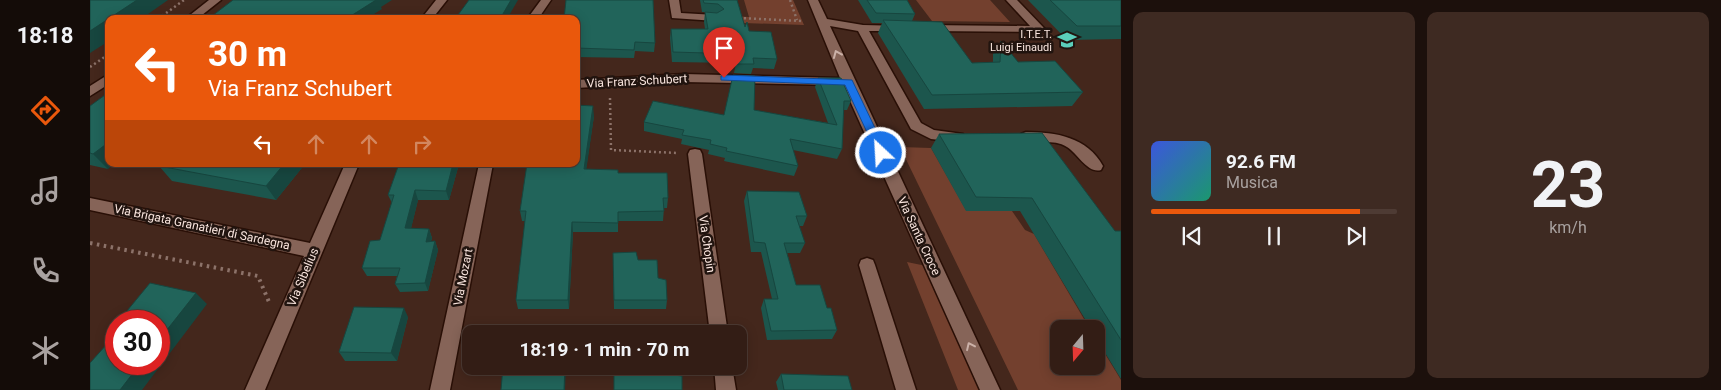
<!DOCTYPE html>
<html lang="it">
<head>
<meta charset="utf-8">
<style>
  body { margin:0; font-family:Roboto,sans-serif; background:#3e2a22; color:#f1f3f6; height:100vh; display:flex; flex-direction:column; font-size:19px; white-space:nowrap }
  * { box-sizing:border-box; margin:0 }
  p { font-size:16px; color:#a9a2a0 }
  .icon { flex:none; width:28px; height:28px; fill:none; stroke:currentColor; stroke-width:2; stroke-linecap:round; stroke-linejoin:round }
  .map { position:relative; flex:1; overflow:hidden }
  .panel { display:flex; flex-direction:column; gap:12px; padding:12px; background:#1c100c; width:600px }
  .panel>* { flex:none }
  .top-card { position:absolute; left:15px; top:15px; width:475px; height:152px; border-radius:10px; box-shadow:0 2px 12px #0003,0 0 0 1px #4e3b34; background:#ea580c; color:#fff; overflow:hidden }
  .needle { width:32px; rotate:199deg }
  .tools { position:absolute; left:960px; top:320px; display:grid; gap:10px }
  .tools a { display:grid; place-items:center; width:55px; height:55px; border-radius:10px; background:#331d15; box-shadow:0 2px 12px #0003,0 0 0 1px #4e3b34; font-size:25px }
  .speed { position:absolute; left:15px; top:310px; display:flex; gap:10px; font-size:25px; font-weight:700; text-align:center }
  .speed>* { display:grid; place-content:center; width:65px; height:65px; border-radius:50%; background:#331d15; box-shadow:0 2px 12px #0003,0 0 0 1px #4e3b34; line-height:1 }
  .speed .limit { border:8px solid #d22; background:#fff; color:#111 }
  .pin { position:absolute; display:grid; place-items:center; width:42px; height:42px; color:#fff; margin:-51px -21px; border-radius:50% 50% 50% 0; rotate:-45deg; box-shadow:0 0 5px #0007 }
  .pin .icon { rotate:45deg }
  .me { position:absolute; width:55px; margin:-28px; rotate:335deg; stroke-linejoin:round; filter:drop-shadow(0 0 4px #0008) }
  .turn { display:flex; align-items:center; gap:18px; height:105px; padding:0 20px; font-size:22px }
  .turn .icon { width:65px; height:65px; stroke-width:2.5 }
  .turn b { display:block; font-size:35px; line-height:42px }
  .lanes { display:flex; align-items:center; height:48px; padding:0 20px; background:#0003; justify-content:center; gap:25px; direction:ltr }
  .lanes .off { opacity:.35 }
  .panel .widget { flex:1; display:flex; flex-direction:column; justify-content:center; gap:8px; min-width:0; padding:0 18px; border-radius:10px; background:#3e2a22 }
  .panel .dial { align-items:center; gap:0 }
  .dial b { font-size:65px; line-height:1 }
  .song { display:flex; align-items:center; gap:15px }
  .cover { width:60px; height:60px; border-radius:8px; background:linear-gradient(135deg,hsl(230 70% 55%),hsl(160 70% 35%)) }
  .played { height:5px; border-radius:2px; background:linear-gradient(90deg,#ea580c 85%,#4e3b34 85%) }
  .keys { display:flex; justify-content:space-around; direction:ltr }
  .panel .tiles { flex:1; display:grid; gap:12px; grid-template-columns:repeat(2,1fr) }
  .trip { position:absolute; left:372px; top:325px; width:285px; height:50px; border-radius:10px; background:#331d15; box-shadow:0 2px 12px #0003,0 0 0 1px #4e3b34; font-weight:700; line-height:50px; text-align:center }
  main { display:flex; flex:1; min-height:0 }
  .menu { display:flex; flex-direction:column; width:90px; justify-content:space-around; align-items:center; background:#140c08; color:#a9a2a0 }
  .menu .icon { width:35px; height:35px }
  .menu .on { color:#ea580c }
  .menu b { font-size:22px; color:#f1f3f6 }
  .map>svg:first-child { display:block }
  .green { fill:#73402e }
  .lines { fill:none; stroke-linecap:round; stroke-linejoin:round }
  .minor-casing { stroke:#290f06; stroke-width:3 }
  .path-far1 { stroke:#8c7269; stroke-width:2.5; stroke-dasharray:2 3; stroke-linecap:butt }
  .path { stroke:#8c7269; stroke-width:4; stroke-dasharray:2.5 4.5; stroke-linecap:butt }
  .minor { fill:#866458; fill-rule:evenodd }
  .wall { fill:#1c564d }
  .shaded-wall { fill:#17463f }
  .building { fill:#21645a; stroke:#17463f }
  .oneway { stroke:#cbb1a8 }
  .route { fill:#1a73e8; stroke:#114b97 }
  .labels { text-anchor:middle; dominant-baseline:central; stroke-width:5; stroke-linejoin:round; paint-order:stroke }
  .far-poi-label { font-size:11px; fill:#f9e5de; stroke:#21140f; text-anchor:end }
  .street-label { font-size:12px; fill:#f9e5de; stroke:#21140f }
</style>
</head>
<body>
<main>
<nav class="menu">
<b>18:18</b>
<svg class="icon on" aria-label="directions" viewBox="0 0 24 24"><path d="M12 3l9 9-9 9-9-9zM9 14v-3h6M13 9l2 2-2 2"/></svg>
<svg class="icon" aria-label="music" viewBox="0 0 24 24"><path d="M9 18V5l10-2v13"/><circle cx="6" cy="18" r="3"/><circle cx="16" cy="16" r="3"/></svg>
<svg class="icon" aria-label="phone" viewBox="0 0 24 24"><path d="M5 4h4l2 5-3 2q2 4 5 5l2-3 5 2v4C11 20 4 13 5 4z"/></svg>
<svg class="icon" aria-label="climate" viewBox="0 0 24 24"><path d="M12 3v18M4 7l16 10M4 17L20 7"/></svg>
</nav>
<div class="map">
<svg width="1031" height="390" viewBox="0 0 1031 390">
  <rect width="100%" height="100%" fill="#44271c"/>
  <path class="green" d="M 654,0 L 703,0 L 714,25 L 626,22 L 625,15 L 659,17 Z
    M 826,0 L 900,0 L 920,22 L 842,21 Z
    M 810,147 L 841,148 L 876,210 L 922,211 L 935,230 L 944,234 L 994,319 L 1001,319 L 1006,329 L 969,329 L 969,366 L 1006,366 L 1006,339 L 1031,380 L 1031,390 L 928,390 Z
    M 817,262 L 841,267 L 892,390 L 868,390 Z"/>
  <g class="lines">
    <g class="minor-casing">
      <path id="minor" d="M 119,0 L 131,0 L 107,19 L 95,19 Z
        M 346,0 L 357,0 L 342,19 L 331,19 Z
        M 451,0 L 461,0 L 448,19 L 437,19 Z
        M 579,0 L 589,0 L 591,13 L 626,15 L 631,18 L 626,21 L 582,18 Z
        M 718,0 L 728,0 L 737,19 L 773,25 L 814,26 L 816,28 L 810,31 L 779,31 L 831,123 L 844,130 L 873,134 L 875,137 L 873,140 L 868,142 L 841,139 L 821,129 L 768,31 L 740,26 L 910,390 L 890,390 L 752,83 L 747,85 L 594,82 L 486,88 L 486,80 L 594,74 L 750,78 Z
        M 916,0 L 927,0 L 954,28 L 956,30 L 954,32 L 836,31 L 830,28 L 836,25 L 940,26 Z
        M 19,74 L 19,84 L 0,96 L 0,86 Z
        M 936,132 C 966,132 997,137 1013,166 L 1011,170 C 998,174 988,154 977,147 C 963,138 946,145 931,140 L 929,137 L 931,134 Z
        M 605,149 L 610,150 L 612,154 L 638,334 L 620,334 L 598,154 L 600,150 Z
        M 255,164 L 269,164 L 175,390 L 155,390 L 214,256 L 0,210 L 0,198 L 220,243 Z
        M 389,164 L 403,164 L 360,390 L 340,390 Z
        M 777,258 L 783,260 L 785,265 L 826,390 L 806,390 L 769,265 L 771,260 Z
        M 624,366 L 642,366 L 646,390 L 626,390 Z"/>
    </g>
    <path class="path-far1" d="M 700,0 L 707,20
      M 649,18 L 712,21
      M 68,19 L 94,0
      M 0,67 L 19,54
      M 520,98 L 521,150 L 588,153"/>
    <path class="path" d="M 0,243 L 168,276 L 179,302"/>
    <use href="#minor" class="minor"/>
  </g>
  <path class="wall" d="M 610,0 L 647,0 L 655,27 L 687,59 L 684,69 L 663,68 L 661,74 L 644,73 L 646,63 L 582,62 L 580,38 L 581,29 L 615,29 L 614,22 L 615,12 L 612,12 Z
    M 768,0 L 817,0 L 825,14 L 822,21 L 882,63 L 903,62 L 903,54 L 911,41 L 928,62 L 993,92 L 982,106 L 834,109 L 788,33 L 792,23 L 782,23 Z
    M 938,0 L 1031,0 L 1031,39 L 977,40 Z
    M 486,19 L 565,43 L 564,52 L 545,51 L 544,58 L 486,57 Z
    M 728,78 L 761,101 L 757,110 L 753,110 L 752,149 L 747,159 L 703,150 L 708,166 L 704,176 L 634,161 L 635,158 L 618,154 L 619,150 L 591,144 L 592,139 L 554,131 L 554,122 L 634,115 L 664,110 L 738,123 L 725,87 Z
    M 0,106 L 18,169 L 0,165 Z
    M 504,116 L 496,169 L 528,173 L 578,198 L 577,208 L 574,208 L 573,221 L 528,221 L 528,232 L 483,232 L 479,309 L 428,309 L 426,300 L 435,221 L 432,221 L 430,211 Z
    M 849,134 L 1025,231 L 1031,231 L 1031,379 L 1006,338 L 1006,329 L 1001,329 L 930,211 L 876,211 L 841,148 Z
    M 72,164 L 215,164 L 186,200 L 82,181 L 69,166 Z
    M 309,164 L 369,164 L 359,200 L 328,200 L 321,228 L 339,229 L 342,238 L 341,241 L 345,241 L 348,250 L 338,291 L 310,292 L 305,284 L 307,276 L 277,276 L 272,268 L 290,240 L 302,203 L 298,195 Z
    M 657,191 L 717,216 L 713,226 L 709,226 L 715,243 L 710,253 L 697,253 L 706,285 L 737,308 L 747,330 L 742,339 L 677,340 L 671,308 L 674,299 L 682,299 L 671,252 L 661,252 L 654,201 Z
    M 548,260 L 568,278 L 577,300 L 576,309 L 524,309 L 523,263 Z
    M 318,317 L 307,361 L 255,361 L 249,352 Z
    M 691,374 L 762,390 L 688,390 L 686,382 Z"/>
  <path class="shaded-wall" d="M 47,0 L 78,0 L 51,19 L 19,19 L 19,41 L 0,53 L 0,31 Z
    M 286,0 L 302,0 L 291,7 L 292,9 L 276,19 L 256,19 Z
    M 421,0 L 428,0 L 417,19 L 410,19 Z
    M 503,106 L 504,116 L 495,179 L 494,169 Z
    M 19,142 L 19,164 L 24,164 L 18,169 L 3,154 Z
    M 194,164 L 215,164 L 186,200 L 176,186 Z
    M 363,164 L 369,164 L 359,200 L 356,191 Z
    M 325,190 L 328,200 L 319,237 L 315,228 Z
    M 482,222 L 483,232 L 479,309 L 478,300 Z
    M 339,229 L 342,238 L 339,250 L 336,242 Z
    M 345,241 L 348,250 L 338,291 L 335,283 Z
    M 106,293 L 117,304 L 52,390 L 30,390 L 50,364 L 69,364 L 69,340 Z
    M 314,308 L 318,317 L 307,361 L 301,353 Z
    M 475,366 L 476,366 L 475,390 L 474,390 Z"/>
  <path class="building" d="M 0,0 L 47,0 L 0,31 Z
    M 143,0 L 286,0 L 256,19 L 118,19 Z
    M 379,0 L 421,0 L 410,19 L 365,19 Z
    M 476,0 L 563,0 L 565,43 L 545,42 L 544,50 L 486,48 L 486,19 L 474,19 Z
    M 613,0 L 647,0 L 655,27 L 657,22 L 659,31 L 681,32 L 687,59 L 663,58 L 664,64 L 646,64 L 649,54 L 583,52 L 581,29 L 618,29 L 615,12 L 627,13 L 634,9 L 628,4 L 614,3 Z
    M 777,0 L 817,0 L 825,14 L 786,13 Z
    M 960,0 L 1031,0 L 1031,26 L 987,26 Z
    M 793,20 L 852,22 L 882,63 L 910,62 L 911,41 L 928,62 L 965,61 L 993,92 L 842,95 Z
    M 643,75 L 665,76 L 664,110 L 747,125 L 728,78 L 751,78 L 761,101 L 754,101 L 752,149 L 700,139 L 708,166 L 636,151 L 637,148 L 620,144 L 621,140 L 592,135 L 594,130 L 554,122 L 563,101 L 634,115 Z
    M 19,92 L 19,142 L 3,154 L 0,153 L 0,106 Z
    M 486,105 L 503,106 L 494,169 L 528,170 L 528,173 L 577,173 L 578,198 L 573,198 L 574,211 L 528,212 L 528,223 L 482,222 L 478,300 L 426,300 L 436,211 L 430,211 L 437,164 L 486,164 Z
    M 952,133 L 1025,231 L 1031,231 L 1031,340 L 942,198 L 886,197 L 849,134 Z
    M 72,164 L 194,164 L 176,186 L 69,166 Z
    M 309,164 L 363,164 L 356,191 L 325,190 L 315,228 L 339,229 L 336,242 L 345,241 L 335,283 L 305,284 L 310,268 L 272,268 L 280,241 L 290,240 L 304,195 L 298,195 Z
    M 657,191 L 709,192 L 717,216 L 706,216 L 715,243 L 694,243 L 706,285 L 730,285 L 737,308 L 741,308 L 747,330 L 681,331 L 674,299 L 688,299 L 675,243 L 664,242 Z
    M 546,252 L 548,260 L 567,260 L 568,278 L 576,280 L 577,300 L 524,300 L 523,253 Z
    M 60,283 L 106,293 L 69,340 L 69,321 L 37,321 L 39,319 L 32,317 Z
    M 264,307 L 314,308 L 301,353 L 249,352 Z
    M 26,334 L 26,364 L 50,364 L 30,390 L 0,390 L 0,363 Z
    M 413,366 L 475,366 L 474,390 L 411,390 Z
    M 524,366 L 584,366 L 584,375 L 592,376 L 592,390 L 524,390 Z
    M 691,374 L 758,376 L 762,390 L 694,390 Z"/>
  <defs><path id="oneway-chevron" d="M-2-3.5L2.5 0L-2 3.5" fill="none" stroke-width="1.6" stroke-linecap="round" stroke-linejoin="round" transform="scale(1.25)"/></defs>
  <g class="oneway">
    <use href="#oneway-chevron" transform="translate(747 54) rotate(-113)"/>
    <use href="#oneway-chevron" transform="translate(880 346) rotate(-115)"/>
  </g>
  <path class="route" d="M 634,75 L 762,80 L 797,153 L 795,156 L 788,156 L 755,85 L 631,80 L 631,76 Z"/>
  <defs>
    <g id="school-bare" transform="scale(1.5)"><path d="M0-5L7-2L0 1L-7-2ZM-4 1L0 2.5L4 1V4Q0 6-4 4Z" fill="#5bcebb" stroke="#21140f" stroke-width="2.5" paint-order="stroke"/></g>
  </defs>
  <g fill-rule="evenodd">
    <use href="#school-bare" x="977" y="40"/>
  </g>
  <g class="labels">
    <g class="far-poi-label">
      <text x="962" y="34">I.T.E.T.<tspan x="962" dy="13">Luigi Einaudi</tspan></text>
    </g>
    <g class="street-label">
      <text transform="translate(547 81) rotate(-3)">Via Franz Schubert</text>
      <text transform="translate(112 227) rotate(12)">Via Brigata Granatieri di Sardegna</text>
      <text transform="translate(829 236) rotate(65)">Via Santa Croce</text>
      <text transform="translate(617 244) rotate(82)">Via Chopin</text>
      <text transform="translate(213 277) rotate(-67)">Via Sibelius</text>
      <text transform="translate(373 277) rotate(-79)">Via Mozart</text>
    </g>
  </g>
</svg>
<div class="tools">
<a><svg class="needle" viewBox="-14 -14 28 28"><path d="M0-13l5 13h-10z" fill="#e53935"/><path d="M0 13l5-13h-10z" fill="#a9a2a0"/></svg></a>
</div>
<div class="speed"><div class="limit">30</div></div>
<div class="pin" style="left:634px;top:78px;background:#d93025"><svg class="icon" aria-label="arrive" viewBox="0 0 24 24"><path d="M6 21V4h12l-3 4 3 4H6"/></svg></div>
<svg class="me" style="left:791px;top:153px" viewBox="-20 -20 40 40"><circle r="17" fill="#1a73e8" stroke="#fff" stroke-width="3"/><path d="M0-11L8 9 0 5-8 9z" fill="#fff"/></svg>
<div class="trip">18:19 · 1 min · 70 m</div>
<div class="top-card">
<div class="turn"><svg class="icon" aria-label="left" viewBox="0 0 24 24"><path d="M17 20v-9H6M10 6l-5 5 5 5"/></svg><div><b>30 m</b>Via Franz Schubert</div></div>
<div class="lanes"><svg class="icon" aria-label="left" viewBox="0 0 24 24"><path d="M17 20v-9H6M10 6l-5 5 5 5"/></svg><svg class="icon off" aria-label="ahead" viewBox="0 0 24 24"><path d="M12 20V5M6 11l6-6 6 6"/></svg><svg class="icon off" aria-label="ahead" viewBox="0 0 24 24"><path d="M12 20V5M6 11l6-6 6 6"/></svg><svg class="icon off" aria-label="right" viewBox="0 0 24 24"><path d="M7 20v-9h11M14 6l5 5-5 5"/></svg></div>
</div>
</div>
<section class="panel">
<div class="tiles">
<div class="widget">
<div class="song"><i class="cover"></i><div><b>92.6 FM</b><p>Musica</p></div></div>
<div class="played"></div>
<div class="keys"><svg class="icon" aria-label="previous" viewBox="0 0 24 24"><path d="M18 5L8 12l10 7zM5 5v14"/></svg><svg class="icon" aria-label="pause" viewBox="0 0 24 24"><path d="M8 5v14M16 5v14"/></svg><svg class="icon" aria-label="next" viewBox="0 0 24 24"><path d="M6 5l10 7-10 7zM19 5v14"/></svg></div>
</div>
<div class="widget dial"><b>23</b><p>km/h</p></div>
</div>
</section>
</main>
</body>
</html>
